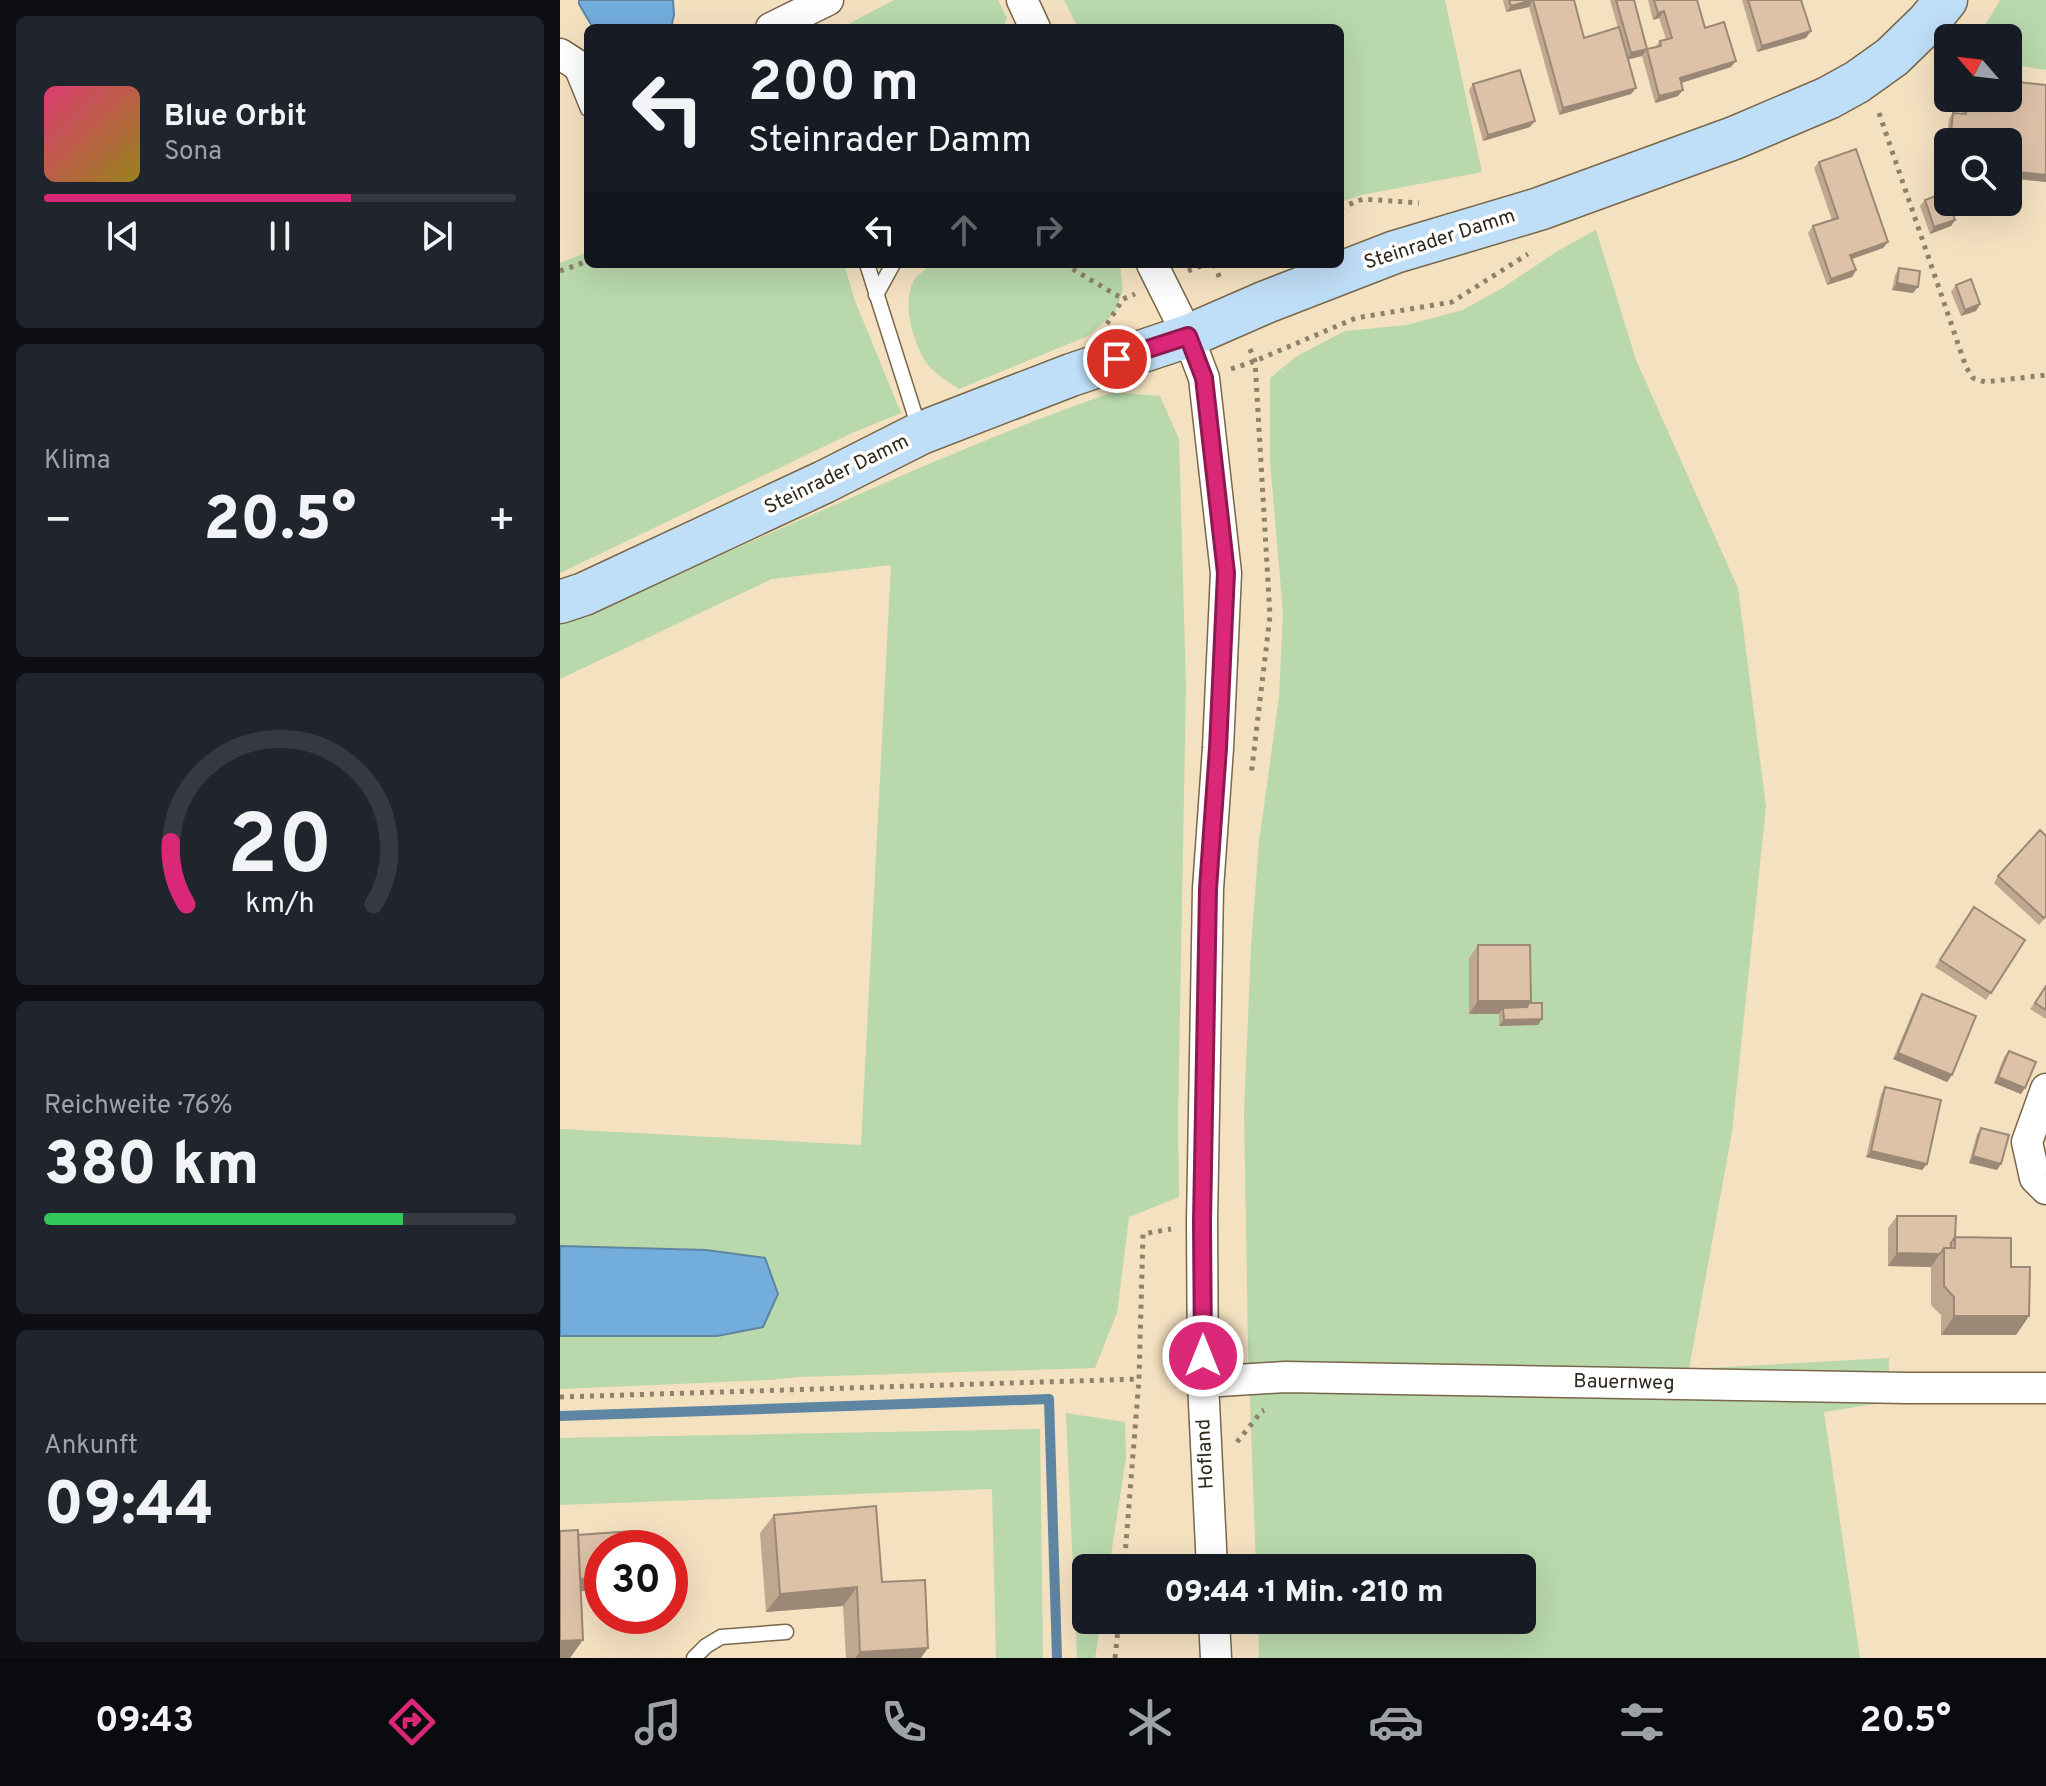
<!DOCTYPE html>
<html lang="de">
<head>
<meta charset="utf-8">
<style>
  body { margin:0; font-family:Overpass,sans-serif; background:#20242c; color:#f1f3f6; height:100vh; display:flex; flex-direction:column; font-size:30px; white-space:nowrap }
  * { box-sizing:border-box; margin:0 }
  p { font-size:26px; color:#9ea1a6 }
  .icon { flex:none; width:44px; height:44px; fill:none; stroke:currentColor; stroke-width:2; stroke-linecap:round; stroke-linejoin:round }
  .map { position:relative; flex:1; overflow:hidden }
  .details { display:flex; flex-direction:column; gap:16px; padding:16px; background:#0d0f14; width:560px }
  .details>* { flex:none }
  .guide { position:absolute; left:24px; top:24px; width:760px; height:244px; border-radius:12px; box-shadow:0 8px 32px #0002; background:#171b24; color:#f1f3f6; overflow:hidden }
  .needle { width:52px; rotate:298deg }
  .buttons { position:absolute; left:1374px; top:24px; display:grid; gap:16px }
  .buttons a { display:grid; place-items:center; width:88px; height:88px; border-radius:12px; background:#171b24; box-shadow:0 8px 32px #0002; font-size:40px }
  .speed { position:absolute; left:24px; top:1530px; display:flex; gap:16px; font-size:40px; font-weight:700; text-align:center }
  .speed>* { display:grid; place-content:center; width:104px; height:104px; border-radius:50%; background:#171b24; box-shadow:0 8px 32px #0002; line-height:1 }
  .speed .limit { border:12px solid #d22; background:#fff; color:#111 }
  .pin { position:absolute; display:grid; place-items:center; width:68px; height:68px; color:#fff; margin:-34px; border:4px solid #fff; border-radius:50%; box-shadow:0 2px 8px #0007 }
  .me { position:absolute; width:88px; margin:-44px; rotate:0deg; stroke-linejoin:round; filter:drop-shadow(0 0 6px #0008) }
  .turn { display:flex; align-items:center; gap:28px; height:168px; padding:0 32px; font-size:36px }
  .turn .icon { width:104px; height:104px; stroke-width:2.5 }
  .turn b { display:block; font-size:56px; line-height:68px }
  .lanes { display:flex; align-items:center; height:76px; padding:0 32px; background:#0003; justify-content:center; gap:40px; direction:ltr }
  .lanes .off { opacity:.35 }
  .big { font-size:60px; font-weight:800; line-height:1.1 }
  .details .card { flex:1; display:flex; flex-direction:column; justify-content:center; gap:12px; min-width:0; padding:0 28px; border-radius:12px; background:#20242c }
  .details .dial { align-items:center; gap:0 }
  .dial svg { height:208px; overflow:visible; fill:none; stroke:#363941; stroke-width:7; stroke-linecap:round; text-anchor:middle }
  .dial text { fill:#f1f3f6; stroke:none }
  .song { display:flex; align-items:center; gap:24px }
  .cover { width:96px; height:96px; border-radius:12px; background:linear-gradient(135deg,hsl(340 70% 55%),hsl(50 70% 35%)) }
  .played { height:8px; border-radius:4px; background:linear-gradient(90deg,#db2777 65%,#363941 65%) }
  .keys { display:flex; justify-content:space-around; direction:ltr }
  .heat { display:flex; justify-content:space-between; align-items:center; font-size:44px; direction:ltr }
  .charge { height:12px; border-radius:6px; background:linear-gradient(90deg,#34c759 76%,#363941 0) }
  .trip { position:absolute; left:512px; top:1554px; width:464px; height:80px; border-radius:12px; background:#171b24; box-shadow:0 8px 32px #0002; font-weight:800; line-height:80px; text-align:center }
  .dock { display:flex; height:128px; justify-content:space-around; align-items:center; background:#090b0e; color:#9ea1a6 }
  .dock .icon { width:56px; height:56px }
  .dock .selected { color:#db2777 }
  .dock b { font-size:36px; color:#f1f3f6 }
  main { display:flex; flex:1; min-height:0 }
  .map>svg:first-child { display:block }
  .green { fill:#b9d8ac }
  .water { fill:#72addc; stroke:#5e85a2; stroke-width:2 }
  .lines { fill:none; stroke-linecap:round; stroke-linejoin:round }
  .stream { stroke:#5e85a2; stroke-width:10 }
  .lane-casing { stroke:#78674a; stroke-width:17 }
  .street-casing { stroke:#78674a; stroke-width:33 }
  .secondary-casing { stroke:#78674a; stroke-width:45 }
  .path { stroke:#8f826c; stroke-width:5; stroke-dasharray:4 6; stroke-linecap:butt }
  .lane { stroke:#fff; stroke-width:14 }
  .street { stroke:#fff; stroke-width:30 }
  .secondary { stroke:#bfdef7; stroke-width:42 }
  .wall { fill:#bfa790 }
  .shaded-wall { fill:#9b8876 }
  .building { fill:#dec2a8; stroke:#9b8876; stroke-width:2 }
  .route-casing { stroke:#8e194d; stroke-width:20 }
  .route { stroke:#db2777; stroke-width:14 }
  .labels { text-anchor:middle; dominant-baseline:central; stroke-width:7; stroke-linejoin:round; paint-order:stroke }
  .street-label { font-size:20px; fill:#2f281b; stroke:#fff }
</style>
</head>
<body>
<main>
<section class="details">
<div class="card">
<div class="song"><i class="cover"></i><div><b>Blue Orbit</b><p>Sona</p></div></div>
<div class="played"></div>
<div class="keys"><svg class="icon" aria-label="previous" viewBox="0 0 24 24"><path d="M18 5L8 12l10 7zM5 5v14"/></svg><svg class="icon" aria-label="pause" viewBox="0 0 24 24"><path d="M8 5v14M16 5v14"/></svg><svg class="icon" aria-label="next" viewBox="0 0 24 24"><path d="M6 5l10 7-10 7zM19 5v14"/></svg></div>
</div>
<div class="card"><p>Klima</p>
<div class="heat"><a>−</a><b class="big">20.5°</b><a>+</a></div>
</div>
<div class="card dial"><svg viewBox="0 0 100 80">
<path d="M14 69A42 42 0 1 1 86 69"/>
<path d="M14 69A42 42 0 0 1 8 45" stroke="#db2777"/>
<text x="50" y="56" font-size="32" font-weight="700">20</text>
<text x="50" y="72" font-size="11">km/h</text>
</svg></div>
<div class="card"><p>Reichweite · 76%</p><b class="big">380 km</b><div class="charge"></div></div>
<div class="card"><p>Ankunft</p><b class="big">09:44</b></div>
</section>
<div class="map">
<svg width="1486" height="1658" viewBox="0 0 1486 1658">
  <rect width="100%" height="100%" fill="#f4e1c0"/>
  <path class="green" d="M 334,0 L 438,0 L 447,18 L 443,28 L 281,28 Z
    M 504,0 L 885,0 L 922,172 L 802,195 L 780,202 L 780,28 L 518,28 Z
    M 1440,0 L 1486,0 L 1486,70 L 1448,64 L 1448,38 L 1413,38 L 1427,22 Z
    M 1036,230 L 1076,360 L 1178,588 L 1206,807 L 1172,1132 L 1129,1369 L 1329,1358 L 1328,1402 L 1264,1412 L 1300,1658 L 699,1658 L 698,1620 L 962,1620 L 962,1568 L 696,1568 L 688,1346 L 684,1112 L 691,946 L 699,842 L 719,697 L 723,612 L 710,462 L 710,378 L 737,356 L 785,331 L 847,325 L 903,310 L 944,287 L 996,252 Z
    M 28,252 L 28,264 L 284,264 L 295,301 L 341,413 L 292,433 L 0,573 L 0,263 Z
    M 371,264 L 560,264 L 563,290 L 555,313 L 528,336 L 399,389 C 387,381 373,373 365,361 C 353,340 342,305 353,282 C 357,275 365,270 371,264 Z
    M 553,392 L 600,396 L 619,439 L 626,686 L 618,1119 L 619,1197 L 569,1217 L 557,1313 L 535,1368 L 239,1377 L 209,1380 L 0,1389 L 0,1336 L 157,1336 L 205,1258 L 146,1250 L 0,1246 L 0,1129 L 301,1145 L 331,565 L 212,579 L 0,679 L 0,620 C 187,550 364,458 553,392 Z
    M 506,1413 L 565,1422 L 566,1458 L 549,1568 L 526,1568 L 526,1620 L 541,1620 L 535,1658 L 517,1658 Z
    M 480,1429 L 483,1658 L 436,1658 L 432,1489 L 0,1505 L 0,1438 Z"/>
  <path class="water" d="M 19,0 L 113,0 L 114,15 L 111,28 L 33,28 L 19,4 Z
    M 0,1246 L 146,1250 L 205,1258 L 218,1294 L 203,1327 L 157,1336 L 0,1336 Z"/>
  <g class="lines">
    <path class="stream" d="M 0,1416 L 489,1399 L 497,1658"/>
    <g class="lane-casing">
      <path id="lane" d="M 10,65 L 28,109
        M 307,264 L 360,431
        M 316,295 L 333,264
        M 134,1658 L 146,1646 L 161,1637 L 226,1632"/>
    </g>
    <g class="street-casing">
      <path id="street" d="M 462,0 L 475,28
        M 211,28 L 268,0
        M 0,54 L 28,72
        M 592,264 L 628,336 L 644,378 L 666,573 L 658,748 L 648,889 L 642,1222 L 643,1382 L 652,1568
        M 1486,1089 L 1467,1142 L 1475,1178 L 1486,1189
        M 643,1382 L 725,1377 L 1347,1388 L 1486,1388
        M 654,1620 L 656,1658"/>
    </g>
    <g class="secondary-casing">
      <path id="secondary" d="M 0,602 L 24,594 L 264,482 L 361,433 L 511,375 L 628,336 L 706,302 L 835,252 L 979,209 L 1174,138 L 1268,98 L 1297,82 L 1332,57 L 1368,22 L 1386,0"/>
    </g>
    <path class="path" d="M 1319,113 L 1406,367 L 1413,378 L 1425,382 L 1486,375
      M 780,208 L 803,199 L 859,203
      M 504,264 L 563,299
      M 654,264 L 661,281
      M 0,271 L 28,261
      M 628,271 L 646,264
      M 547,324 L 563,299 L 575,294
      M 690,349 L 695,361 L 710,616 L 691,776
      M 671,369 L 695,361 L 796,318 L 892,302 L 968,254
      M 0,1397 L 579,1379
      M 677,1442 L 702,1411 L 704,1410
      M 564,1568 L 579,1379 L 583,1234 L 611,1229
      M 555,1658 L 559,1620"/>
    <use href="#lane" class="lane"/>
    <use href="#street" class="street"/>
    <use href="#secondary" class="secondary"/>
  </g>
  <path class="wall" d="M 943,0 L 1014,0 L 1024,38 L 1058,28 L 1050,0 L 1074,0 L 1087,49 L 1082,56 L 1068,59 L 1076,88 L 1071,94 L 999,115 L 969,7 L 946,12 Z
    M 1088,0 L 1137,0 L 1145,28 L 1171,67 L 1121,83 L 1118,96 L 1095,103 L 1082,56 L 1087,49 L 1095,47 L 1100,41 L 1106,39 L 1099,18 L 1093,20 Z
    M 1182,0 L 1241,0 L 1246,38 L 1197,52 Z
    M 913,84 L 970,127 L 923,141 L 909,90 Z
    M 1404,98 L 1448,98 L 1486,182 L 1448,178 L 1448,142 L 1388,142 L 1388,172 L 1383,171 L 1389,119 L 1393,113 L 1402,114 Z
    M 1259,162 L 1328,242 L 1323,248 L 1292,259 L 1296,270 L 1292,277 L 1267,285 L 1248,233 L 1253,226 L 1272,220 L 1254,168 Z
    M 1365,200 L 1395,220 L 1391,226 L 1370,234 L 1360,206 Z
    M 1339,268 L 1353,293 L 1332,290 L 1335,275 Z
    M 1396,285 L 1420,304 L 1416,311 L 1401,316 L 1391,292 Z
    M 1438,876 L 1486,917 L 1479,925 L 1434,883 Z
    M 1414,907 L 1465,940 L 1426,1000 L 1375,967 Z
    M 918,945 L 969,1003 L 978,1025 L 939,1026 L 939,1014 L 909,1014 L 909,958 Z
    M 1486,986 L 1486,1019 L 1470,1009 Z
    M 1362,994 L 1392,1075 L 1387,1082 L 1333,1059 L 1358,1000 Z
    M 1449,1051 L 1461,1094 L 1434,1083 L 1444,1057 Z
    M 1325,1087 L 1367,1164 L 1362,1170 L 1306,1157 L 1321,1094 Z
    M 1421,1128 L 1437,1170 L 1409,1163 L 1417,1134 Z
    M 1337,1216 L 1395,1237 L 1451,1267 L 1469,1316 L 1456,1335 L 1381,1335 L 1381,1315 L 1371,1305 L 1371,1267 L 1328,1266 L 1328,1228 Z
    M 214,1515 L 322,1582 L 361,1658 L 286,1658 L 283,1606 L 206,1612 L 200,1533 Z"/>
  <path class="shaded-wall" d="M 973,0 L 969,7 L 946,12 L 951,6 Z
    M 1104,11 L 1099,18 L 1093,20 L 1098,13 Z
    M 1251,31 L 1246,38 L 1197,52 L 1202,46 Z
    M 1087,49 L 1082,56 L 1066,60 L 1071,53 Z
    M 1176,61 L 1171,67 L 1115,85 L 1120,78 Z
    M 1076,88 L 1071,94 L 999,115 L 1003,108 Z
    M 1123,90 L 1118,96 L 1095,103 L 1099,96 Z
    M 975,121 L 970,127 L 923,141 L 928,135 Z
    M 1448,171 L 1486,175 L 1486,182 L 1448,178 Z
    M 1395,220 L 1391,226 L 1370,234 L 1374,227 Z
    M 1328,242 L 1323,248 L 1286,261 L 1290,255 Z
    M 1296,270 L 1292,277 L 1267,285 L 1271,279 Z
    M 1337,283 L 1358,287 L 1353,293 L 1332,290 Z
    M 1420,304 L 1416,311 L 1401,316 L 1405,310 Z
    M 918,1001 L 971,1001 L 962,1013 L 943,1008 L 939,1014 L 909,1014 Z
    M 982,1019 L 978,1025 L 939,1026 L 944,1020 Z
    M 1338,1053 L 1392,1075 L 1387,1082 L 1333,1059 Z
    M 1438,1077 L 1465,1088 L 1461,1094 L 1434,1083 Z
    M 1311,1151 L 1367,1164 L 1362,1170 L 1306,1157 Z
    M 1413,1156 L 1441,1164 L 1437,1170 L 1409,1163 Z
    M 1337,1253 L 1380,1254 L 1371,1267 L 1328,1266 Z
    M 1394,1316 L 1469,1316 L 1456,1335 L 1381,1335 Z
    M 42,1577 L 42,1590 L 7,1592 L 16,1579 Z
    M 297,1587 L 283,1606 L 206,1612 L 220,1594 Z
    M 23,1640 L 10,1658 L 0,1658 L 0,1641 Z
    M 368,1648 L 361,1658 L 295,1658 L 300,1652 Z"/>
  <path class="building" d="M 949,0 L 1014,0 L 1024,38 L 1059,27 L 1076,88 L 1003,108 L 973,0 L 951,6 Z
    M 1056,0 L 1074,0 L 1087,49 L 1071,53 Z
    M 1094,0 L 1137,0 L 1145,28 L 1164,22 L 1176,61 L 1120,78 L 1123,90 L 1099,96 L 1087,49 L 1101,46 L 1100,41 L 1112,38 L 1104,11 L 1098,13 Z
    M 1188,0 L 1241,0 L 1251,31 L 1202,46 Z
    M 960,70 L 975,121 L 928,135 L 913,84 Z
    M 1448,81 L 1486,85 L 1486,175 L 1448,171 L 1448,142 L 1390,142 L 1393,113 L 1406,114 L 1408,98 L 1448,98 Z
    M 1296,149 L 1328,242 L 1290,255 L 1296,270 L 1271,279 L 1253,226 L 1278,218 L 1259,162 Z
    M 1386,192 L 1395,220 L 1374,227 L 1365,200 Z
    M 1339,268 L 1360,271 L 1358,287 L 1337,283 Z
    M 1411,279 L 1420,304 L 1405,310 L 1396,285 Z
    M 1480,830 L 1486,836 L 1486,916 L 1484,918 L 1438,876 Z
    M 1414,907 L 1465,940 L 1431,993 L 1380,960 Z
    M 918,945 L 970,945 L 971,1001 L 918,1001 Z
    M 1486,986 L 1486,1010 L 1475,1003 Z
    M 1362,994 L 1416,1016 L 1392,1075 L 1338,1053 Z
    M 969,1003 L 982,1003 L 982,1019 L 944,1020 L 943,1008 L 967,1007 Z
    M 1449,1051 L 1476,1062 L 1465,1088 L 1438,1077 Z
    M 1325,1087 L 1381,1100 L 1367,1164 L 1311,1151 Z
    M 1421,1128 L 1449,1135 L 1441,1164 L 1413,1156 Z
    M 1337,1216 L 1396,1216 L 1395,1237 L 1391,1243 L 1391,1248 L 1384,1248 L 1380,1254 L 1337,1253 Z
    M 1395,1237 L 1451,1238 L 1451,1267 L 1470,1267 L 1469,1316 L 1394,1316 L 1394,1297 L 1384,1286 L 1384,1248 L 1395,1248 Z
    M 316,1506 L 322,1582 L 365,1580 L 368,1648 L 300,1652 L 297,1587 L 220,1594 L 214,1515 Z
    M 18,1530 L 23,1640 L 0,1641 L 0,1531 Z
    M 72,1531 L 73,1548 L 42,1548 L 42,1577 L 20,1579 L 18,1535 Z"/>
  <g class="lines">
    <g class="route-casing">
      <path id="route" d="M 557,359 L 628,336 L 644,378 L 666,573 L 658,748 L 648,889 L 642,1222 L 643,1356"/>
    </g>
    <use href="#route" class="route"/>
  </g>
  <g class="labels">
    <g class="street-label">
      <text transform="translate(880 240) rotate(-18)">Steinrader Damm</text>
      <text transform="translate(277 475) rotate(-26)">Steinrader Damm</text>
      <text transform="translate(1064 1383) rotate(1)">Bauernweg</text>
      <text transform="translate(646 1454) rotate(-93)">Hofland</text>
    </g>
  </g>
</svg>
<div class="buttons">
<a><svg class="needle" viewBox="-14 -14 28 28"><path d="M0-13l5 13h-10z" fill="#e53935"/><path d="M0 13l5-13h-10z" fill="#9ea1a6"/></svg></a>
<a><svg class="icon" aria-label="search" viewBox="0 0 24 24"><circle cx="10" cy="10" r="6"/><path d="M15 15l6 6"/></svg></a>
</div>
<div class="speed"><div class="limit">30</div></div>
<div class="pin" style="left:557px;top:359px;background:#d93025"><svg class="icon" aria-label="arrive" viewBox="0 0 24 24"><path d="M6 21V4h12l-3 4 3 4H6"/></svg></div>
<svg class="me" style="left:643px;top:1356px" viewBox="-20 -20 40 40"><circle r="17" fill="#db2777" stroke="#fff" stroke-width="3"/><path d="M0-11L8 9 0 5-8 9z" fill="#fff"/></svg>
<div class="trip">09:44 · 1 Min. · 210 m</div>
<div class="guide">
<div class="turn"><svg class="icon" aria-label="left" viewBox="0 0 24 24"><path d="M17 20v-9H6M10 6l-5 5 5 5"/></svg><div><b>200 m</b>Steinrader Damm</div></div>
<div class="lanes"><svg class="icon" aria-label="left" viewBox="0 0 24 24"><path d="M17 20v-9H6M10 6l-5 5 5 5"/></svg><svg class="icon off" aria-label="ahead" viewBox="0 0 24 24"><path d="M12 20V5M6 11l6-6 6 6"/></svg><svg class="icon off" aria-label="right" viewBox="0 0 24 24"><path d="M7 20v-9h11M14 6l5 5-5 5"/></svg></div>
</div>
</div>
</main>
<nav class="dock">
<b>09:43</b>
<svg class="icon selected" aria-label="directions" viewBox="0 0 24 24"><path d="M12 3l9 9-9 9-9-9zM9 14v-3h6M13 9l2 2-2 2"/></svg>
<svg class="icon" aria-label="music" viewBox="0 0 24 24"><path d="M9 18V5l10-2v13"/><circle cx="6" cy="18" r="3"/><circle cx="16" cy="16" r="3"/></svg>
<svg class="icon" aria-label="phone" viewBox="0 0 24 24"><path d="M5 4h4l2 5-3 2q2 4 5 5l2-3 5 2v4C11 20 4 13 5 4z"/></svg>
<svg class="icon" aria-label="climate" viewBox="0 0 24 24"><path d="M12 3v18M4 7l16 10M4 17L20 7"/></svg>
<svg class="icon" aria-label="car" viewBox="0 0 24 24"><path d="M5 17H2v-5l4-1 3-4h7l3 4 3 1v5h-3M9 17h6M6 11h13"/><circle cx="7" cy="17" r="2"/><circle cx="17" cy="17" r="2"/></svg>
<svg class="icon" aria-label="filters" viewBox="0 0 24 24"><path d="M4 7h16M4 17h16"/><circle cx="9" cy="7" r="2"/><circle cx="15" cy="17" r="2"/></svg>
<b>20.5°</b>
</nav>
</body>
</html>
